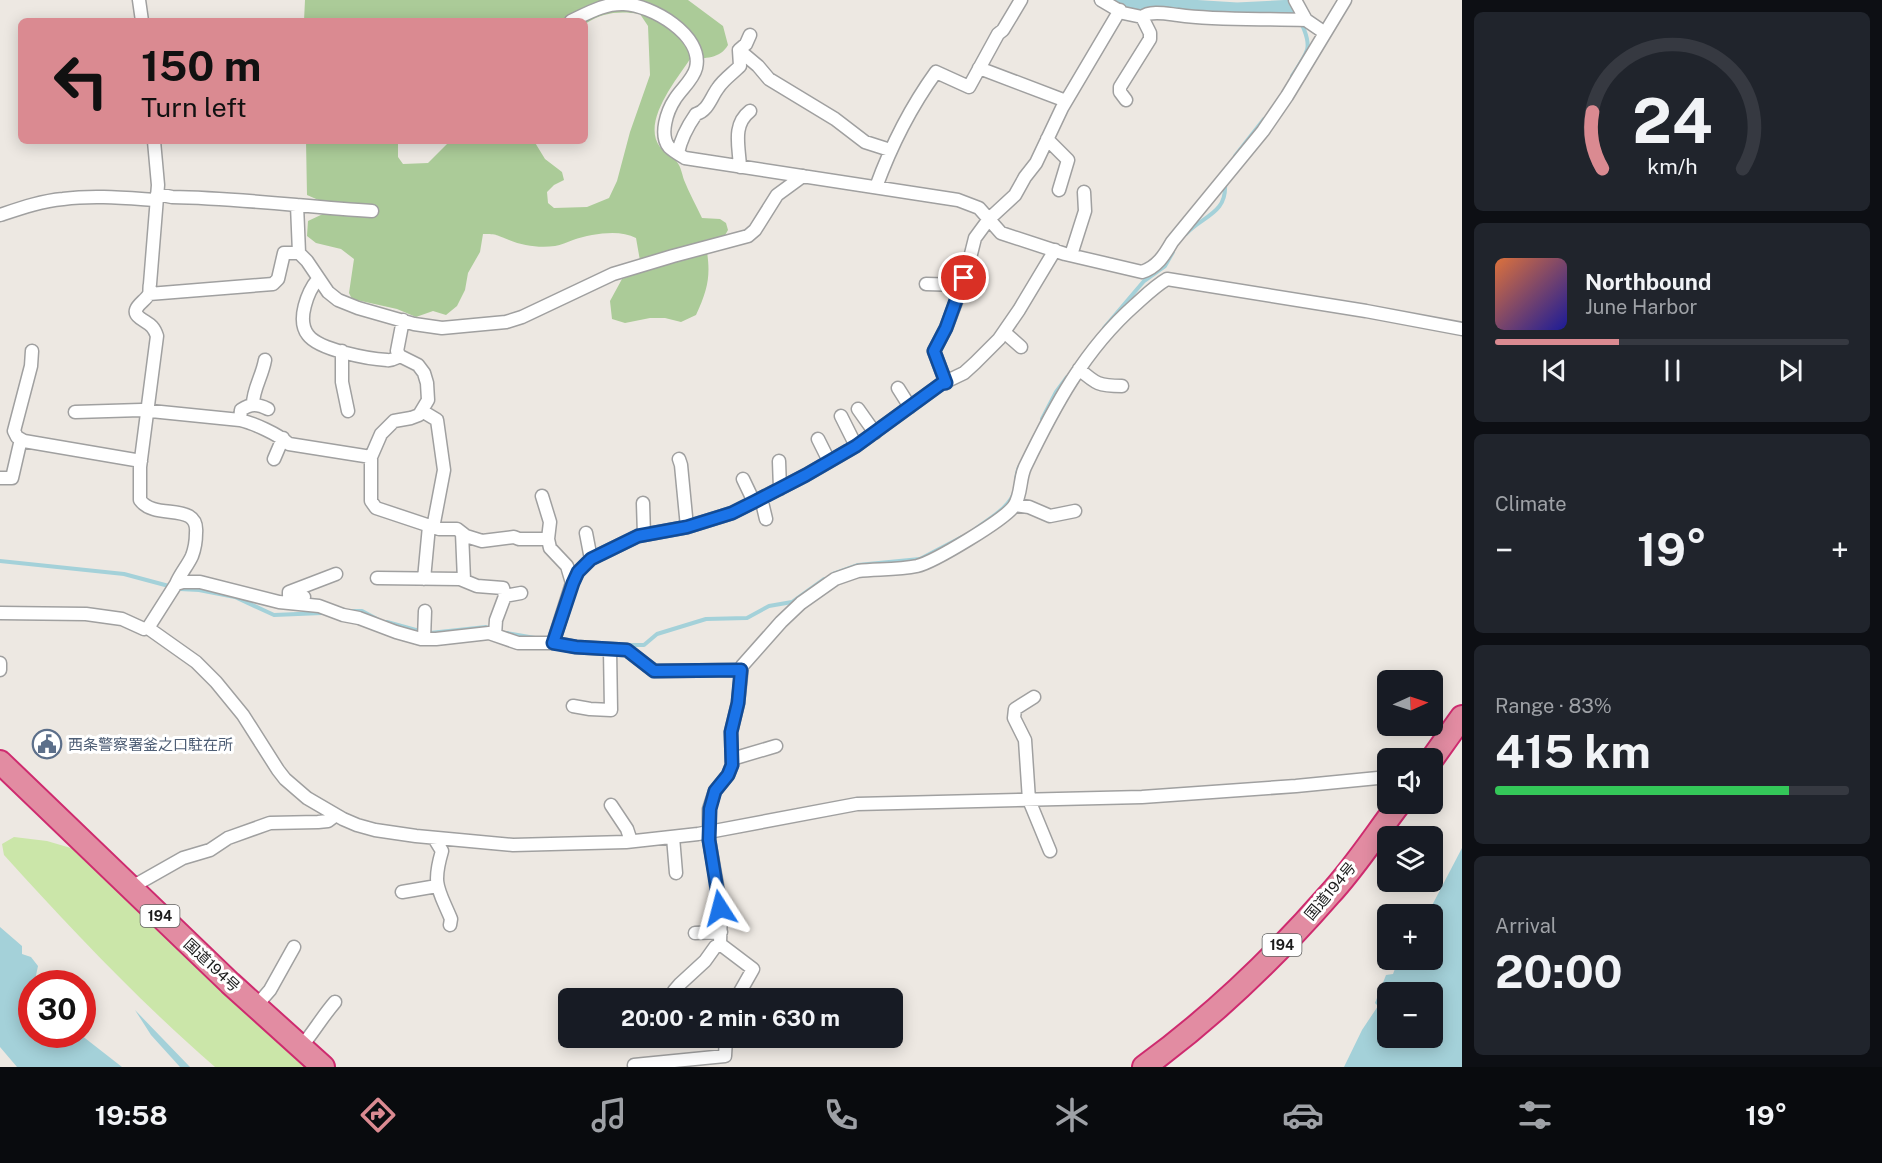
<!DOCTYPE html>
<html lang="en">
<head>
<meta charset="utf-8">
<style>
  body { margin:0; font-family:"Public Sans","Noto Sans JP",sans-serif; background:#20242c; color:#f1f3f6; height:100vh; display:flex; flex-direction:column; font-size:22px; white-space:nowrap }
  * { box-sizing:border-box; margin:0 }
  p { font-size:20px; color:#9ea1a6 }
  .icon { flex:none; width:33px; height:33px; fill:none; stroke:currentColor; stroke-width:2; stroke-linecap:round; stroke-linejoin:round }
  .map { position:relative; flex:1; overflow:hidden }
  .drawer { display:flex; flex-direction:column; gap:12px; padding:12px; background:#0d0f14; width:420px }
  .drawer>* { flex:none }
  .banner { position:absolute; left:18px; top:18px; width:570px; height:126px; border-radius:9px; box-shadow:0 3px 15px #0003; background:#da8a91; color:#111; overflow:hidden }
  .needle { width:39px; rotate:87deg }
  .fabs { position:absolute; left:1377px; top:670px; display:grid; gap:12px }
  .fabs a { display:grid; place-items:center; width:66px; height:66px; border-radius:9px; background:#171b24; box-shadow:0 3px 15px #0003; font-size:30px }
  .speed { position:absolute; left:18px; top:970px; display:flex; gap:12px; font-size:30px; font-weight:700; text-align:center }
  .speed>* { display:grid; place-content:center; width:78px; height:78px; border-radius:50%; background:#171b24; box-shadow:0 3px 15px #0003; line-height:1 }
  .speed .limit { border:9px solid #d22; background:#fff; color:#111 }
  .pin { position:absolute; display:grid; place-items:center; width:51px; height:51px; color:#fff; margin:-26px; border:3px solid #fff; border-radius:50%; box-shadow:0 2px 6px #0007 }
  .me { position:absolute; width:66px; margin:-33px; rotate:351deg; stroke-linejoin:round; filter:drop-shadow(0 0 4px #0008) }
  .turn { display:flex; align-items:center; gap:21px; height:126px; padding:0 24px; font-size:27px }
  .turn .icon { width:78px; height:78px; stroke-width:2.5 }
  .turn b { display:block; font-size:42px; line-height:51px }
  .big { font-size:45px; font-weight:700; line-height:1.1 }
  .drawer .card { flex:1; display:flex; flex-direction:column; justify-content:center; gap:9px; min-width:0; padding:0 21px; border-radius:9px; background:#20242c }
  .drawer .dial { align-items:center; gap:0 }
  .dial svg { height:156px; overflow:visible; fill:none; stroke:#363941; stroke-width:7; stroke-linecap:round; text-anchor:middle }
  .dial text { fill:#f1f3f6; stroke:none }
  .song { display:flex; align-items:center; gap:18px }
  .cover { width:72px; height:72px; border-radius:9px; background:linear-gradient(135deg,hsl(20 70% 55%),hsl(240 70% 35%)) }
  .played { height:6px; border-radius:3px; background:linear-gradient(90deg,#da8a91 35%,#363941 35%) }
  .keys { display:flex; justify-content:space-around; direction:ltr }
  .heat { display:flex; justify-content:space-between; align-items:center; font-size:33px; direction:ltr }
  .charge { height:9px; border-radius:4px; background:linear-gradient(90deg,#34c759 83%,#363941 0) }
  .trip { position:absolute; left:558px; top:988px; width:345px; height:60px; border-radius:9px; background:#171b24; box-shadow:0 3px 15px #0003; font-weight:700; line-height:60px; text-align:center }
  .tab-bar { display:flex; height:96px; justify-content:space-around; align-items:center; background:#090b0e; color:#9ea1a6 }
  .tab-bar .icon { width:42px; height:42px }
  .tab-bar .selected { color:#da8a91 }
  .tab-bar b { font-size:27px; color:#f1f3f6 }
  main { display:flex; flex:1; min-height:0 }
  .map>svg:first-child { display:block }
  .grass { fill:#cbe6a9 }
  .forest { fill:#abcb98 }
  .water { fill:#a4d1d9; fill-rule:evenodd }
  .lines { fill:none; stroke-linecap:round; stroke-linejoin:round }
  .stream { stroke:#a4d1d9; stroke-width:4 }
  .river { stroke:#a4d1d9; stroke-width:21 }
  .street-casing { stroke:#a0a0a0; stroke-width:15 }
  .highway-casing { stroke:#ce2b6f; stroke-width:26 }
  .street { stroke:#fff; stroke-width:12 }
  .highway { stroke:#e28ca2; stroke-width:22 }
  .route-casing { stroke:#114b97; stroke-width:15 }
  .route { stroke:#1a73e8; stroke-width:10 }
  .labels { text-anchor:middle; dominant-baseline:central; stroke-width:6; stroke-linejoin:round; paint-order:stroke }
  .shield { fill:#fff; stroke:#606060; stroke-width:1.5 }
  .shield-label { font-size:14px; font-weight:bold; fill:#1c1c1c }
  .service-label { font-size:15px; fill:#4e5e75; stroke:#fff; text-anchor:start }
  .street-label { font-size:15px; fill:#1c1c1c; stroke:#fff }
</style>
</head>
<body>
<main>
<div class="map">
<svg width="1462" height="1067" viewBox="0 0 1462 1067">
  <rect width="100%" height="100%" fill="#ede8e2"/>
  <path class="grass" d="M 14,837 L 47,841 L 81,851 L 310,1067 L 215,1067 C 140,1002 71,929 4,855 L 2,844 Z"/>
  <path class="forest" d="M 305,0 L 688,0 L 723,26 L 728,45 C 720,59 705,58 690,59 C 677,79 641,122 660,147 C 665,153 673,155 677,162 C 681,167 682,174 684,180 C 689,193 696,205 702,218 L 720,219 L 726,223 L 728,230 L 724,237 L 705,240 C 711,272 710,285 696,315 L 681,322 L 665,318 L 650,318 L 625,323 L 612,319 L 610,301 L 622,279 L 642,272 L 636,238 C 619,229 592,234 573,240 C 567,242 561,245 555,246 C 540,248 523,246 509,240 C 496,235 498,234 483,234 L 480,252 L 468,273 L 465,290 L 457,306 L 446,315 L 433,311 L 416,317 L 397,309 L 352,299 L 349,293 L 354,259 L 341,249 L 316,243 L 307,236 L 308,221 L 325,213 L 323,202 L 307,195 L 306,141 L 398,141 L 398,157 L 403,164 L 428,163 L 450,141 L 534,141 L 545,159 L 562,172 L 564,180 L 554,185 L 547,192 L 548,203 L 554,208 L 587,207 L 609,198 L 617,181 L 630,132 L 650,75 L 648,26 L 640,14 C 619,11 604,12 585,24 L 585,21 L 304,21 Z"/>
  <path class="water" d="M 1462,848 L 1462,1067 L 1344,1067 L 1362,1030 L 1378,1006 L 1375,1003 L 1386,975 L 1393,974 L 1396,966 L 1401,960 L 1432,960 L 1432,915 L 1427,915 ZM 1388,993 L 1432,993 L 1432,1038 L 1388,1038 Z
    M 0,927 L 22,946 L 22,954 L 31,957 L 38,966 L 35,980 L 29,989 L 31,992 L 32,1035 L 81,1035 L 122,1067 L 17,1067 L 0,1047 Z
    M 135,1010 L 190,1067 L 180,1067 L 151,1035 Z"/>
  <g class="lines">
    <path class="stream" d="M 1289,0 C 1295,13 1311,35 1307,50 C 1304,59 1297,68 1292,76
      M 1235,156 L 1264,119
      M 1186,234 C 1202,216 1227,214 1225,184
      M 1104,328 L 1144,281 L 1165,266 L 1173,252
      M 1042,419 L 1056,392 L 1067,377
      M 974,530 C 988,519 1010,508 1015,490 C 1017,481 1015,476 1019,467
      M 0,561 L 124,574 L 180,589 L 199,590 L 235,597 L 274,615 L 322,613
      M 833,574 L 858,565 L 920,559 L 962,537
      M 350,611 L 362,611 L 377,619
      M 387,622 L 423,632
      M 430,633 L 486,627 L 491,629
      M 507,633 L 535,638
      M 627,645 L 644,645 L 657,634 L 706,619 L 747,618 L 769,606 L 792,602 L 824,579"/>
    <path class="river" d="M 1118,0 L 1125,6 L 1237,13 L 1294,10"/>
    <g class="street-casing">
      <path id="street" d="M 139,0 L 142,21
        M 1101,0 L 1123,13 L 1142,17 C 1150,10 1168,14 1178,15 C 1221,21 1263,18 1306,20
        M 1295,0 L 1306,20 L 1325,33
        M 571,21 C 588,13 605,3 624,4 C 651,5 704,35 696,68 C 693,80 681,89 675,99 C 667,111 659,135 669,147 C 673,151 680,155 685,158 L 958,200 L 979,208 L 1001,233 L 1065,254 L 1142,272 C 1157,267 1164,256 1172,242 L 1263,131 L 1287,96 L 1345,0
        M 739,50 L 758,66 L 769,79 L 835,119 L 865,142 L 890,150
        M 979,68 L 1066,101
        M 1126,100 L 1120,92 L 1120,87 L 1150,39 L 1150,33 L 1142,17
        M 1047,139 L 1068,160 L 1059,190
        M 154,141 L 158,185 L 150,284 C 149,287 150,291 149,294 C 145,302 128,309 140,318 C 148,324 153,324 157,336 L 140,467 L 140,500 C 155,521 199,501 196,533 C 196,541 195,548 192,556 C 188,565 180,574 176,584
        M 678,153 C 681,138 687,127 696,114 C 708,111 711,97 718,88 C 723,80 733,73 740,66 L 739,50 L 746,44 L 750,35
        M 740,167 C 739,146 732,125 750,111
        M 876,187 C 891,146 910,108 936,72 L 969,87 L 998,34 L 1003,30 L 1021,0
        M 157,194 L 172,197 C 239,198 306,207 372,211
        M 297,205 L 299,253 L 307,261 L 328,292 L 338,300 L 358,308 L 414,324 L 442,328 L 506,322 L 522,317 L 613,274 L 673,256 L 748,236 L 755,230 L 777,195 L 803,176
        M 0,215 C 21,208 41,201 63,199 C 94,195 125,198 156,200
        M 1071,255 L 1085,211 L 1084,192
        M 318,279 C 308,291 296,320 308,335 C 319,350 369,359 387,360 C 392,361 395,358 400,356
        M 926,284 L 962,285
        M 149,294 L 273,284 L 278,279 L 284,253 L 299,253
        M 403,320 L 397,351 L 400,356 L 418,365 L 424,373 L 427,383 L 428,400 L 419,415 L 411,418 L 394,421 L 381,434 L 371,457 L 371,501 L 376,508 L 439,529 L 457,529 L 466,536 L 482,541 L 514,537 L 519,539 L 548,539
        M 1004,332 L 1021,347
        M 32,351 L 31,366 L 14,431 L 17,437 L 24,441 L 141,461
        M 342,351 L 342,382 L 348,411
        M 1079,369 C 1096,384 1099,386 1122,386
        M 946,383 L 934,351 L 946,328 L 965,278 L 975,238 L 989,219 L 1015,195 L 1025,177 L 1036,163 L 1062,108 L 1120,10
        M 898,388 L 910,407
        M 253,404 C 253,389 262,377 265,360
        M 858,409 L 875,433
        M 422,411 L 437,420 L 444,470 L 433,528
        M 75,412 L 141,410 L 240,420 C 253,423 278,434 289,444 L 371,457
        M 841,416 L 856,446
        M 240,420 L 241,410 C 251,403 258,404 268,409
        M 818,439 L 829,461
        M 274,459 L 283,438
        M 679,459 L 681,465 L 687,527
        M 779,461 L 780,489
        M 0,478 L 12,478 L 21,439
        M 743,479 L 754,502
        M 542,496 L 550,522 L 548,539 L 550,548 L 567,566 L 572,583
        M 761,498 L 766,519
        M 643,503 L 644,535
        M 1015,505 L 1029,507 L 1050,516 L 1075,511
        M 462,533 L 464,580
        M 586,533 L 591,559
        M 377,578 L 460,579 L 477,586 L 503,588 L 505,596 L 496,620 L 495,635
        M 424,579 L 429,526
        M 505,596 L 521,593
        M 304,597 L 289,595 L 289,592 L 336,574
        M 0,613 L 86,614 L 122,619 L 144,629 L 148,628 L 176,584 L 183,582 L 200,582 L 279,602 L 319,606 L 343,615 L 359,618 L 396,632 L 421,639 L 436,639 L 489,633 L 518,643 L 557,643 L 576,647 L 627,650 L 654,671 L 741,670
        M 148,628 L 196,662 L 216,682 L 243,715 L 278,770 L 285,779 L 307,798 L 343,819 L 357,825 L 375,830 L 416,836 L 513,845 L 626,842 L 698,834 L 857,804 L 1142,797 L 1296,786 L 1388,777
        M 424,639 L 425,611
        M 553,643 L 572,583 L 578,572 L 591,559 L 638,536 L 687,527 L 732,513 L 806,475 L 856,446 L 941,384 L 964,373 L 975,363 L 999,339 L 1019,310 L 1055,250
        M 0,663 L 0,670
        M 1034,697 L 1015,709 L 1014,718 L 1025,740 L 1029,800 L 1050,851
        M 573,706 L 590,709 L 611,710 L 610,649
        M 732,759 L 776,746
        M 611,805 L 627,829 L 631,841
        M 673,837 L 676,873
        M 434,838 L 442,851 C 432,885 438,888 451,919 L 450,925
        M 130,888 L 183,858 L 210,850 L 228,838 L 270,823 L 318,822 L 328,821 L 336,815
        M 402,892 L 437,886
        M 695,933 L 721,932
        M 672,999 L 674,991 L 680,984 L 705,961 L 715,947 L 720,944
        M 736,999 L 753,969 L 720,944 L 721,908 L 709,840 L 709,809 L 715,791 L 728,775 L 732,765 L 731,732 L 738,703 L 742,666 L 781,622 L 801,603 L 835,579 L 858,571 C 877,569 898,570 917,566 C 934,562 1004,520 1014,506 C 1022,494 1019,480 1025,467 C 1054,407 1084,350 1135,305 C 1145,296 1155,286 1167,279 L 1366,311 L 1462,329
        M 256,1006 L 270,990 L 294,947
        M 301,1047 C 313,1033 322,1017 335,1002
        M 634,1065 L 725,1056 L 726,1038"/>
    </g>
    <g class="highway-casing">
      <path id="highway" d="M 1432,759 L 1462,717
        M 0,762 L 230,983 L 323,1067
        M 1144,1067 C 1211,1018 1274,958 1329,895 C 1355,867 1376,834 1399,804"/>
    </g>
    <use href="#street" class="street"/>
    <use href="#highway" class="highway"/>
  </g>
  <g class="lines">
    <g class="route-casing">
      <path id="route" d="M 720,908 L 709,840 L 710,809 L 715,791 L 728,775 L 732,765 L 731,732 L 738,703 L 741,670 L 654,671 L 627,650 L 576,647 L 553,643 L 573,583 L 578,572 L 591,559 L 638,536 L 687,527 L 732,513 L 754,502 L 806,475 L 856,446 L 941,384 L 946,383 L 934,351 L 946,328 L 964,278"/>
    </g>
    <use href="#route" class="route"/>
  </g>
  <defs>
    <g id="civic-ring" transform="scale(1.5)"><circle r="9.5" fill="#fff" stroke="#5c6f8a" stroke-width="1.5"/><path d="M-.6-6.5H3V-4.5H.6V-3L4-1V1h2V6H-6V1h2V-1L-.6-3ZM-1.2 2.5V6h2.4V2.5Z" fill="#5c6f8a"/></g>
  </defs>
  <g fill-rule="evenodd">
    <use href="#civic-ring" x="47" y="744"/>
  </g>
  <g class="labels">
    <g class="shield">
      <rect x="140.5" y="905" width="39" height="22" rx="4.5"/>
      <rect x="1262.5" y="934" width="39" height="22" rx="4.5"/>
    </g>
    <g class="shield-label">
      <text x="160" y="916">194</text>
      <text x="1282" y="945">194</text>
    </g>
    <g class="service-label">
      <text x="68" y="744">西条警察署釜之口駐在所</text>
    </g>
    <g class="street-label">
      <text transform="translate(1330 891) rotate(-50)">国道194号</text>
      <text transform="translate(212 965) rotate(43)">国道194号</text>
    </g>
  </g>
</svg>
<div class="fabs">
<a><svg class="needle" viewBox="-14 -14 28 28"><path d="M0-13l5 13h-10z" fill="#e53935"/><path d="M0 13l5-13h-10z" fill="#9ea1a6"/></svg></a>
<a><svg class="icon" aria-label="sound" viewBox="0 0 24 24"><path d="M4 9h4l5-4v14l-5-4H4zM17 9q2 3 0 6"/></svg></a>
<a><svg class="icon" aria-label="layers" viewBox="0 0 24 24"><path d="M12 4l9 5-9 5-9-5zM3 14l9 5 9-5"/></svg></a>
<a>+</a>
<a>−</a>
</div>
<div class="speed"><div class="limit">30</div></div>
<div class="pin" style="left:964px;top:278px;background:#d93025"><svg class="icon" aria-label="arrive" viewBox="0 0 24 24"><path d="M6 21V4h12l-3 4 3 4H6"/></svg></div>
<svg class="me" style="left:720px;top:908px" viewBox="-20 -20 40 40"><path d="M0-17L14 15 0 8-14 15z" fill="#1a73e8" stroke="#fff" stroke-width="4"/></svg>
<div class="trip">20:00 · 2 min · 630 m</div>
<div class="banner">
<div class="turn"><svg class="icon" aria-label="left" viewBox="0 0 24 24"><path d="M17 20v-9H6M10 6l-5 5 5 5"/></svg><div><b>150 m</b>Turn left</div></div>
</div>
</div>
<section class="drawer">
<div class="card dial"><svg viewBox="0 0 100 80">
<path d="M14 69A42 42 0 1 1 86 69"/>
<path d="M14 69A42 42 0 0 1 9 40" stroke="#da8a91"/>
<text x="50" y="56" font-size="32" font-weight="700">24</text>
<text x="50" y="72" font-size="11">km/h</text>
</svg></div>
<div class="card">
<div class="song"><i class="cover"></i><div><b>Northbound</b><p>June Harbor</p></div></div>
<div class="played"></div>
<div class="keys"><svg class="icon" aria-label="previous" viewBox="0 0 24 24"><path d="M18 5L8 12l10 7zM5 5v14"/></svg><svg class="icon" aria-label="pause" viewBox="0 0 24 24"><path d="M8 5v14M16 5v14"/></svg><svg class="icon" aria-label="next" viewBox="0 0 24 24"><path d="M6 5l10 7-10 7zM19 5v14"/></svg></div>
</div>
<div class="card"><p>Climate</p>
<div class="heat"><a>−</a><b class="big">19°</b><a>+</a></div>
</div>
<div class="card"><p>Range · 83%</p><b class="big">415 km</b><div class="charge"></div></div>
<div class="card"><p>Arrival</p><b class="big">20:00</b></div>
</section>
</main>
<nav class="tab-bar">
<b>19:58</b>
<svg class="icon selected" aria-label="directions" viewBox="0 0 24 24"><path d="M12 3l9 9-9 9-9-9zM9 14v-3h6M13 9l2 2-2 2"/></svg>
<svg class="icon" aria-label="music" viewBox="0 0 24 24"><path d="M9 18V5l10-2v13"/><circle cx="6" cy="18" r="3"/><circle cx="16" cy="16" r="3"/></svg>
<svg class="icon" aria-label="phone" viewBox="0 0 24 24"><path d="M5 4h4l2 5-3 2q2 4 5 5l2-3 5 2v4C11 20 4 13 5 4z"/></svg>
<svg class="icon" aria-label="climate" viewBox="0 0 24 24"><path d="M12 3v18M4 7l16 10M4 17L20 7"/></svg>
<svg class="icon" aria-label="car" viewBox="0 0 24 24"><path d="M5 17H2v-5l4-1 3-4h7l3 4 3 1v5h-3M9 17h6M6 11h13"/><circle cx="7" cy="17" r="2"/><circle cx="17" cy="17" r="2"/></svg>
<svg class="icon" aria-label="filters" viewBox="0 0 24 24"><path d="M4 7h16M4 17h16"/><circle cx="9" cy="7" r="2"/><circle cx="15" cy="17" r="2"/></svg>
<b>19°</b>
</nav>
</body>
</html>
